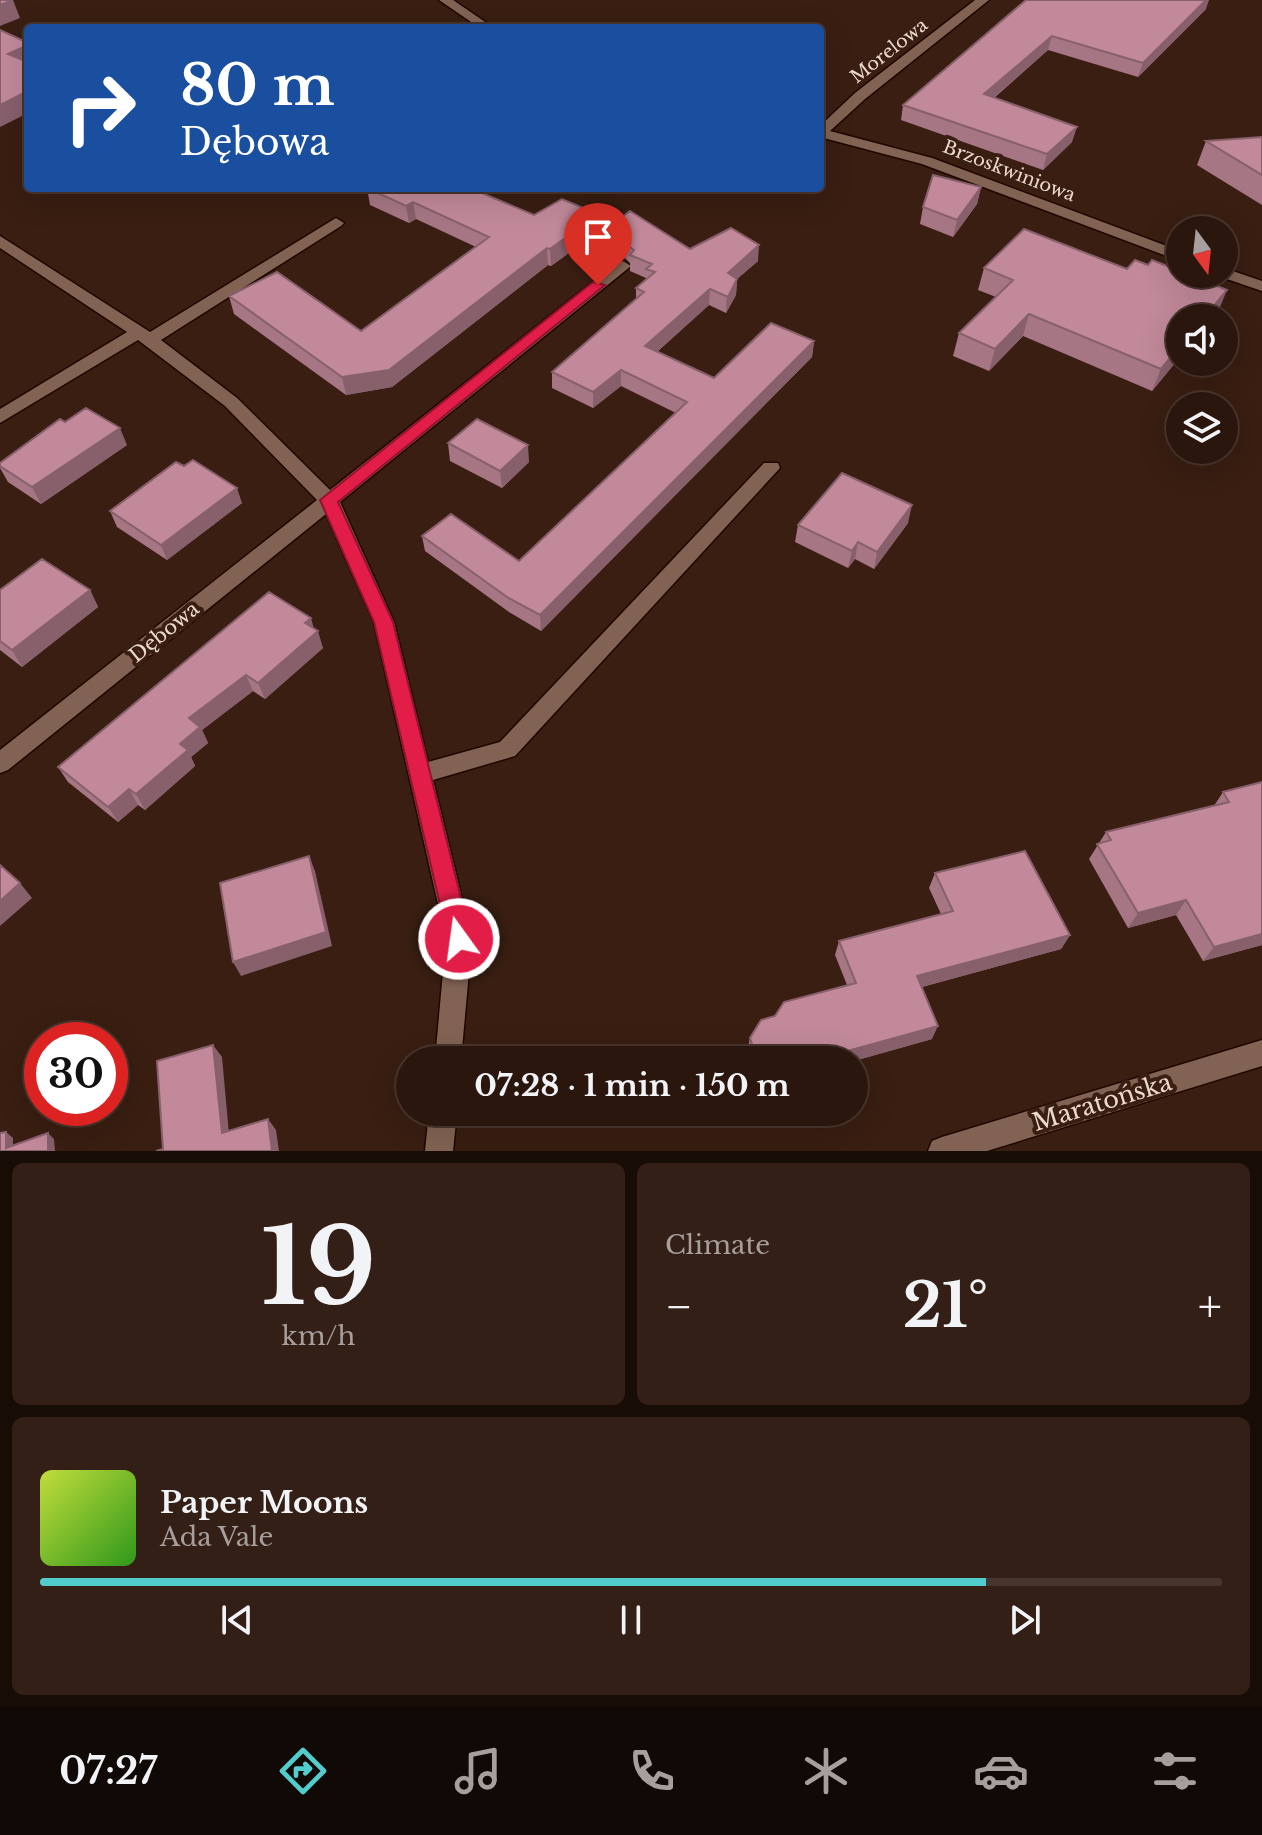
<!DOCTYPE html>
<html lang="en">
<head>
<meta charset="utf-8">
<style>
  body { margin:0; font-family:"Libre Baskerville",serif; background:#331f16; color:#f1f3f6; height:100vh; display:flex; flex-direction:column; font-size:30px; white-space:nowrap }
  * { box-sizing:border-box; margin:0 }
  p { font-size:26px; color:#a69f9d }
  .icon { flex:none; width:44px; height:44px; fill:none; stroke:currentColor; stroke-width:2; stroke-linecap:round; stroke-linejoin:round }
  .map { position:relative; height:1151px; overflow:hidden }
  .panel { display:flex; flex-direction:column; gap:12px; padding:12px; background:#180c07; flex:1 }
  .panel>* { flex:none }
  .hud { position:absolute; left:24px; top:24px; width:800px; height:168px; border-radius:8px; box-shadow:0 8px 32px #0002,0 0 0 2px #47352e; background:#1a4fa0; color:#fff; overflow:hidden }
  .needle { width:52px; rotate:165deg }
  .buttons { position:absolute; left:1166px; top:216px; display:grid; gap:16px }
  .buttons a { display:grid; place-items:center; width:72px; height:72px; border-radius:50%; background:#2b160d; box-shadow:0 8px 32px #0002,0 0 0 2px #47352e; font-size:40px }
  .speed { position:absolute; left:24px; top:1022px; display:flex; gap:16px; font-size:40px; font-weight:700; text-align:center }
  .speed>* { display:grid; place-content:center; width:104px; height:104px; border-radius:50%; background:#2b160d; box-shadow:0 8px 32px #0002,0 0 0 2px #47352e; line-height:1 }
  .speed .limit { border:12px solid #d22; background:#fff; color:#111 }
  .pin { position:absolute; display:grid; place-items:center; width:68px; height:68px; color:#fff; margin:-82px -34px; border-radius:50% 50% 50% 0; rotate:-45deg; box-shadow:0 0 8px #0007 }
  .pin .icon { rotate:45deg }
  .me { position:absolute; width:88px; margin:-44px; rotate:346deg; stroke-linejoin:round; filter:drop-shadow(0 0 6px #0008) }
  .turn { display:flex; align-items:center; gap:28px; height:168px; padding:0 24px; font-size:36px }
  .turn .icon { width:104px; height:104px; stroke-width:2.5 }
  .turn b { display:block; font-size:56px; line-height:68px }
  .big { font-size:60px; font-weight:700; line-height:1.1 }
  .panel .widget { flex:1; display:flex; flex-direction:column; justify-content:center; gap:12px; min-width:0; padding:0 28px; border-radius:12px; background:#331f16 }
  .panel .dial { align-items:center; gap:0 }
  .dial b { font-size:104px; line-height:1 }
  .song { display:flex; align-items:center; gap:24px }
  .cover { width:96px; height:96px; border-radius:12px; background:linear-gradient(135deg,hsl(70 70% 55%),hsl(110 70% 35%)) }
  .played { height:8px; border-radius:4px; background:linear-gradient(90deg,#52cdcd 80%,#47352e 80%) }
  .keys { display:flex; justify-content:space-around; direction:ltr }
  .heat { display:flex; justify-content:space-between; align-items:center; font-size:44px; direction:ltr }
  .panel .tiles { flex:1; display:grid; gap:12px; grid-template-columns:1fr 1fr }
  .widget:last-child { grid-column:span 2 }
  .trip { position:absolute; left:396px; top:1046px; width:472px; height:80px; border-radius:40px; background:#2b160d; box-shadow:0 8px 32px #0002,0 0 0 2px #47352e; font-weight:700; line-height:80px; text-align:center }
  .tabs { display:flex; height:128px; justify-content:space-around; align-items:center; background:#110905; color:#a69f9d }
  .tabs .icon { width:56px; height:56px }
  .tabs .current { color:#52cdcd }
  .tabs b { font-size:36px; color:#f1f3f6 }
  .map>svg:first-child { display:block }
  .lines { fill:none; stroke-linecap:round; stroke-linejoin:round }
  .minor-casing { stroke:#1f0700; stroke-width:3 }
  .minor { fill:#826353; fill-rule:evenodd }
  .wall { fill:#a67684 }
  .shaded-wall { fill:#87606c }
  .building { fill:#c1899a; stroke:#87606c; stroke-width:2 }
  .route { fill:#e11d48; stroke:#92132f; stroke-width:2 }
  .labels { text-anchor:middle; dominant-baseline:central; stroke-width:8; stroke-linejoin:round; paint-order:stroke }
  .far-street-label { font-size:18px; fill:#ebd9d0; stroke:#391e11 }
  .street-label { font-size:20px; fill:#ebd9d0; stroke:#391e11 }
  .near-street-label { font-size:24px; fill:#ebd9d0; stroke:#391e11 }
</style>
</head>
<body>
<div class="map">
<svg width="1262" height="1151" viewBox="0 0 1262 1151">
  <rect width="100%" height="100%" fill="#391e11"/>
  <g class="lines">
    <g class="minor-casing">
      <path id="minor" d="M 439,0 L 453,0 L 494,28 L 480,28 Z
        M 975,0 L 989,0 L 865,99 L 830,131 L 932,158 L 1180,251 L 1180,261 L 922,164 L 820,137 L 820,126 L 855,93 Z
        M 336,218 L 344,223 L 341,226 L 161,340 L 237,398 L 330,490 L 617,263 L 623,261 L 631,266 L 340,502 L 394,622 L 428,762 L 500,742 L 764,463 L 778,463 L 780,468 L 515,756 L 433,780 L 472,939 L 461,1060 L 435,1060 L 446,939 L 374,622 L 326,514 L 8,770 L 0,773 L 0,750 L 317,500 L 225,406 L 138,340 L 0,423 L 0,409 L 127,332 L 0,248 L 0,236 L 150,332 Z
        M 1224,268 L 1262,281 L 1262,291 L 1218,276 L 1217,274 L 1224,274 Z
        M 1262,1040 L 1262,1066 L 987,1151 L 928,1151 L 932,1141 L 942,1137 Z
        M 429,1112 L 457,1112 L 453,1151 L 425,1151 Z"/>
    </g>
    <use href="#minor" class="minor"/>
  </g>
  <path class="wall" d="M 1026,0 L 1206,9 L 1138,77 L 1048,50 L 994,98 L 1072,142 L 1043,170 L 901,120 L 903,105 Z
    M 1262,137 L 1262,205 L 1197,165 L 1206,141 Z
    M 981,187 L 977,204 L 953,237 L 920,224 L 923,207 Z
    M 367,188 L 534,215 L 598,214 L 599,231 L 551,266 L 548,265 L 392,387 L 346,395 L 234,314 L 229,296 L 361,331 L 476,247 L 416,219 L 409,223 L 370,205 Z
    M 593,239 L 690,249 L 758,261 L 737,279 L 736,295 L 726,313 L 709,305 L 657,352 L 714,378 L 814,341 L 812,357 L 541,631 L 509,612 L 425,551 L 422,536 L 519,561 L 676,413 L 621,386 L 593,408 L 552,388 L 552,372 L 636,299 L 636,288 L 646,280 L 646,278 L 630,271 L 630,263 L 625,258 L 612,263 L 594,255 Z
    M 984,268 L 1218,312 L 1213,318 L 1180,318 L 1180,357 L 1152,391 L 1023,336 L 989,371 L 953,356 L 959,333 L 996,297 L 978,290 Z
    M 65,422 L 127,445 L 41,504 L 8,482 L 0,468 L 0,463 Z
    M 448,443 L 529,462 L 502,488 L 450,461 Z
    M 184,466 L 242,503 L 167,560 L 117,527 L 110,511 Z
    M 908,523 L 874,569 L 855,559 L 848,568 L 795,542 L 798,525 Z
    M 0,590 L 90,590 L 98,607 L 22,667 L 0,650 Z
    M 314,629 L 323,648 L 265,699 L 253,691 L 202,730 L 208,743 L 191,757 L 195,766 L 145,810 L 138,805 L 118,822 L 68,782 L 58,767 Z
    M 1262,782 L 1262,945 L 1203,961 L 1176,915 L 1128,928 L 1089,859 L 1106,832 L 1214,806 L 1223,792 Z
    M 935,873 L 1070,935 L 1061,949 L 922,987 L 932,1039 L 854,1061 L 750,1060 L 747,1051 L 750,1038 L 775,1016 L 847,985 L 835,955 L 839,941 L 941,914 L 929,888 Z"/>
  <path class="shaded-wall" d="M 13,0 L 20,18 L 0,26 L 0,5 Z
    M 1206,0 L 1209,0 L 1206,9 L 1138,77 L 1143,63 Z
    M 1052,36 L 1048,50 L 980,109 L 984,94 Z
    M 28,45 L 28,66 L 8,54 Z
    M 28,91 L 28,113 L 0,127 L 0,105 Z
    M 1077,127 L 1072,142 L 1043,170 L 1047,154 Z
    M 981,187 L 977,204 L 953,237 L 957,220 Z
    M 413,202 L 416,219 L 409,223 L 406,206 Z
    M 598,214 L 599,231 L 551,266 L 550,249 Z
    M 624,243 L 625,258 L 612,263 L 612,247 Z
    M 759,245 L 758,261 L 737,279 L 736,295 L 726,313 L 728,273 Z
    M 547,248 L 548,265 L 392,387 L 346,395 L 342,377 Z
    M 710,289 L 709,305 L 645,362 L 645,346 Z
    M 1227,290 L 1218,312 L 1213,318 L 1204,318 Z
    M 1029,314 L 1023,336 L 989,371 L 995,349 Z
    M 814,341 L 812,357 L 541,631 L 540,615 Z
    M 1180,346 L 1180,357 L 1152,391 L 1161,369 Z
    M 621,370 L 621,386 L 593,408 L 593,392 Z
    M 120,428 L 127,445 L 41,504 L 32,487 Z
    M 528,445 L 529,462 L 502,488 L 500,471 Z
    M 237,488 L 242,503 L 167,560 L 161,545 Z
    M 912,505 L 908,523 L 874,569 L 877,552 Z
    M 858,542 L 855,559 L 848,568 L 852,551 Z
    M 90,590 L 98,607 L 22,667 L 12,650 Z
    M 311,618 L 315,633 L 318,631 L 323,648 L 265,699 L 258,683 L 305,623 Z
    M 246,675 L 253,691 L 202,730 L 208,743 L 191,757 L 195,766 L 145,810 L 136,794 L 180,744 L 189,718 Z
    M 129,789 L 138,805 L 118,822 L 108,807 Z
    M 309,856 L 315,871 L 332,946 L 241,976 L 233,962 Z
    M 20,883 L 32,898 L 0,926 L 0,901 Z
    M 1186,900 L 1176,915 L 1128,928 L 1138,913 Z
    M 1262,934 L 1262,945 L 1203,961 L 1214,947 Z
    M 1070,935 L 1061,949 L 911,990 L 917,976 Z
    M 938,1026 L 932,1039 L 854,1061 L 815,1060 Z
    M 213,1045 L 222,1057 L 230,1145 L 222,1133 Z
    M 268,1119 L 276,1130 L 279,1151 L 272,1151 Z
    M 6,1132 L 13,1138 L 13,1151 L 6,1148 Z
    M 48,1133 L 54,1139 L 55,1151 L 48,1151 Z"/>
  <path class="building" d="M 0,0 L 13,0 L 0,5 Z
    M 1026,0 L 1206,0 L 1143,63 L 1052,36 L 984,94 L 1077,127 L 1047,154 L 903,105 Z
    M 0,30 L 28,43 L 28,45 L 8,54 L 28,62 L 28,91 L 0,105 Z
    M 1262,137 L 1262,175 L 1206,141 Z
    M 933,175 L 981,187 L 957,220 L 923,207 Z
    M 367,188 L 470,188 L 534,215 L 562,199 L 598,214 L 550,249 L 547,248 L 389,370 L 342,377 L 229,296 L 277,272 L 361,331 L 489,237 L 413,202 L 406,206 Z
    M 630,211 L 690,249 L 731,228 L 759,245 L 728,273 L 737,279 L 728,297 L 710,289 L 645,346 L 714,378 L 771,323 L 814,341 L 540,615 L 507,597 L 422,536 L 451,514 L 519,561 L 687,402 L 621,370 L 593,392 L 552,372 L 644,292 L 636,288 L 655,272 L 646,269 L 652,264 L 630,255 L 634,250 L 624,243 L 612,247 L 593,239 Z
    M 1024,229 L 1127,269 L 1135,260 L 1148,265 L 1152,260 L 1180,271 L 1180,274 L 1187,274 L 1227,290 L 1204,318 L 1180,318 L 1180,346 L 1161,369 L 1029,314 L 995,349 L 959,333 L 1013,280 L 984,268 Z
    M 86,408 L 120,428 L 32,487 L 0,466 L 0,463 L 60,419 L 65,422 Z
    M 477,419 L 528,445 L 500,471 L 448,443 Z
    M 193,460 L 237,488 L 161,545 L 110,511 L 176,462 L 184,466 Z
    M 842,473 L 912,505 L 877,552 L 858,542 L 852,551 L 798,525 Z
    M 42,559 L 90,590 L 12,650 L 0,641 L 0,590 Z
    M 269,592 L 311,618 L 305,623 L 318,631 L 258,683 L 246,675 L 189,718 L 200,727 L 180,744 L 188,750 L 136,794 L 129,789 L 108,807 L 58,767 Z
    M 1262,782 L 1262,934 L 1214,947 L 1186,900 L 1138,913 L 1097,844 L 1111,840 L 1106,832 L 1229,802 L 1223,792 Z
    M 1025,851 L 1070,935 L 917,976 L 938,1026 L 815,1060 L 757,1060 L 750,1038 L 761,1020 L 775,1016 L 784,1002 L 856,983 L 839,941 L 953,911 L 935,873 Z
    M 309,856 L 326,932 L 233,962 L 220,883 Z
    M 0,865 L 20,883 L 0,901 Z
    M 213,1045 L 222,1133 L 268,1119 L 272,1151 L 156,1151 L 163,1149 L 157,1061 Z
    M 6,1132 L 6,1148 L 48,1133 L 48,1151 L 0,1151 L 0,1133 Z"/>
  <path class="route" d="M 593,282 L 605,285 L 338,502 L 393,622 L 471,939 L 467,946 L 459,949 L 451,946 L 448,939 L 374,622 L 320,500 Z"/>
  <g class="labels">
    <g class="far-street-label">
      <text transform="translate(889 51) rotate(-38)">Morelowa</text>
      <text transform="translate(1009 171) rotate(21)">Brzoskwiniowa</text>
    </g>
    <g class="street-label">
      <text transform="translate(164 632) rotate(-39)">Dębowa</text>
    </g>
    <g class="near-street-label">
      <text transform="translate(1102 1102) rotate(-17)">Maratońska</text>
    </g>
  </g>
</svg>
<div class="buttons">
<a><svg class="needle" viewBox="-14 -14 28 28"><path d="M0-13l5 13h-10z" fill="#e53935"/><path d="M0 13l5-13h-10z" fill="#a69f9d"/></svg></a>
<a><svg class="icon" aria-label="sound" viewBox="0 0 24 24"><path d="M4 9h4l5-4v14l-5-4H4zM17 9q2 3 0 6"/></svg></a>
<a><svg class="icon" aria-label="layers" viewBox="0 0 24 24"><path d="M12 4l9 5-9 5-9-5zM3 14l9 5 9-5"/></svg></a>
</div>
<div class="speed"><div class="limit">30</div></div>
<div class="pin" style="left:598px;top:285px;background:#d93025"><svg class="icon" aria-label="arrive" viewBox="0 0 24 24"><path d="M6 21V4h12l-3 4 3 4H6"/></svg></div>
<svg class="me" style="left:459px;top:939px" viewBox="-20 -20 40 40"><circle r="17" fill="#e11d48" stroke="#fff" stroke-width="3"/><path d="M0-11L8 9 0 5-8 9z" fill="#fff"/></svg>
<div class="trip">07:28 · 1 min · 150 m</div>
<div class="hud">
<div class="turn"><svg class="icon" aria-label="right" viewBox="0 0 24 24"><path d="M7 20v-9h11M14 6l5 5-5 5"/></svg><div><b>80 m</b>Dębowa</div></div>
</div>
</div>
<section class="panel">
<div class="tiles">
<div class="widget dial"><b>19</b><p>km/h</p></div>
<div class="widget"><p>Climate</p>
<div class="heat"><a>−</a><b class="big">21°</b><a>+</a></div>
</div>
<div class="widget">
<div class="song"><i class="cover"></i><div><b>Paper Moons</b><p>Ada Vale</p></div></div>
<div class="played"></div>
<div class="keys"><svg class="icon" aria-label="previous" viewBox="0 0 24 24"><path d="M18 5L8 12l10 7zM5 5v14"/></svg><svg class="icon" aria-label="pause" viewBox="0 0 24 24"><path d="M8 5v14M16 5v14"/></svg><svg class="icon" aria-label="next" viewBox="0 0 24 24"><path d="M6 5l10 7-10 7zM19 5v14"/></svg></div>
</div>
</div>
</section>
<nav class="tabs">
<b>07:27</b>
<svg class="icon current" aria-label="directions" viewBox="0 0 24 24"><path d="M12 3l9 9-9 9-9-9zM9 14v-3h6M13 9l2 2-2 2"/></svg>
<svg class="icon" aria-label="music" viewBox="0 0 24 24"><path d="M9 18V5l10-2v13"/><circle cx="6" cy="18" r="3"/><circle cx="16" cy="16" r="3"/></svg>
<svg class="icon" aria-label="phone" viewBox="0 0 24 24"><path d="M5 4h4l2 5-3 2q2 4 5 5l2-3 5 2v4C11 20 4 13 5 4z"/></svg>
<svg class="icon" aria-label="climate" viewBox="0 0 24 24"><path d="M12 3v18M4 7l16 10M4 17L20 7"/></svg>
<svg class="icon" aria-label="car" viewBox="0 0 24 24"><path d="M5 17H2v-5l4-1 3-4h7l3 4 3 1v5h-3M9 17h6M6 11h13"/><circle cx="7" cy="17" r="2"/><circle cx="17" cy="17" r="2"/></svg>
<svg class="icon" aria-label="filters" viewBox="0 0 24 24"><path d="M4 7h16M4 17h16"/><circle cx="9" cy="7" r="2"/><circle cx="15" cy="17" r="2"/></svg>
</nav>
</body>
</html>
